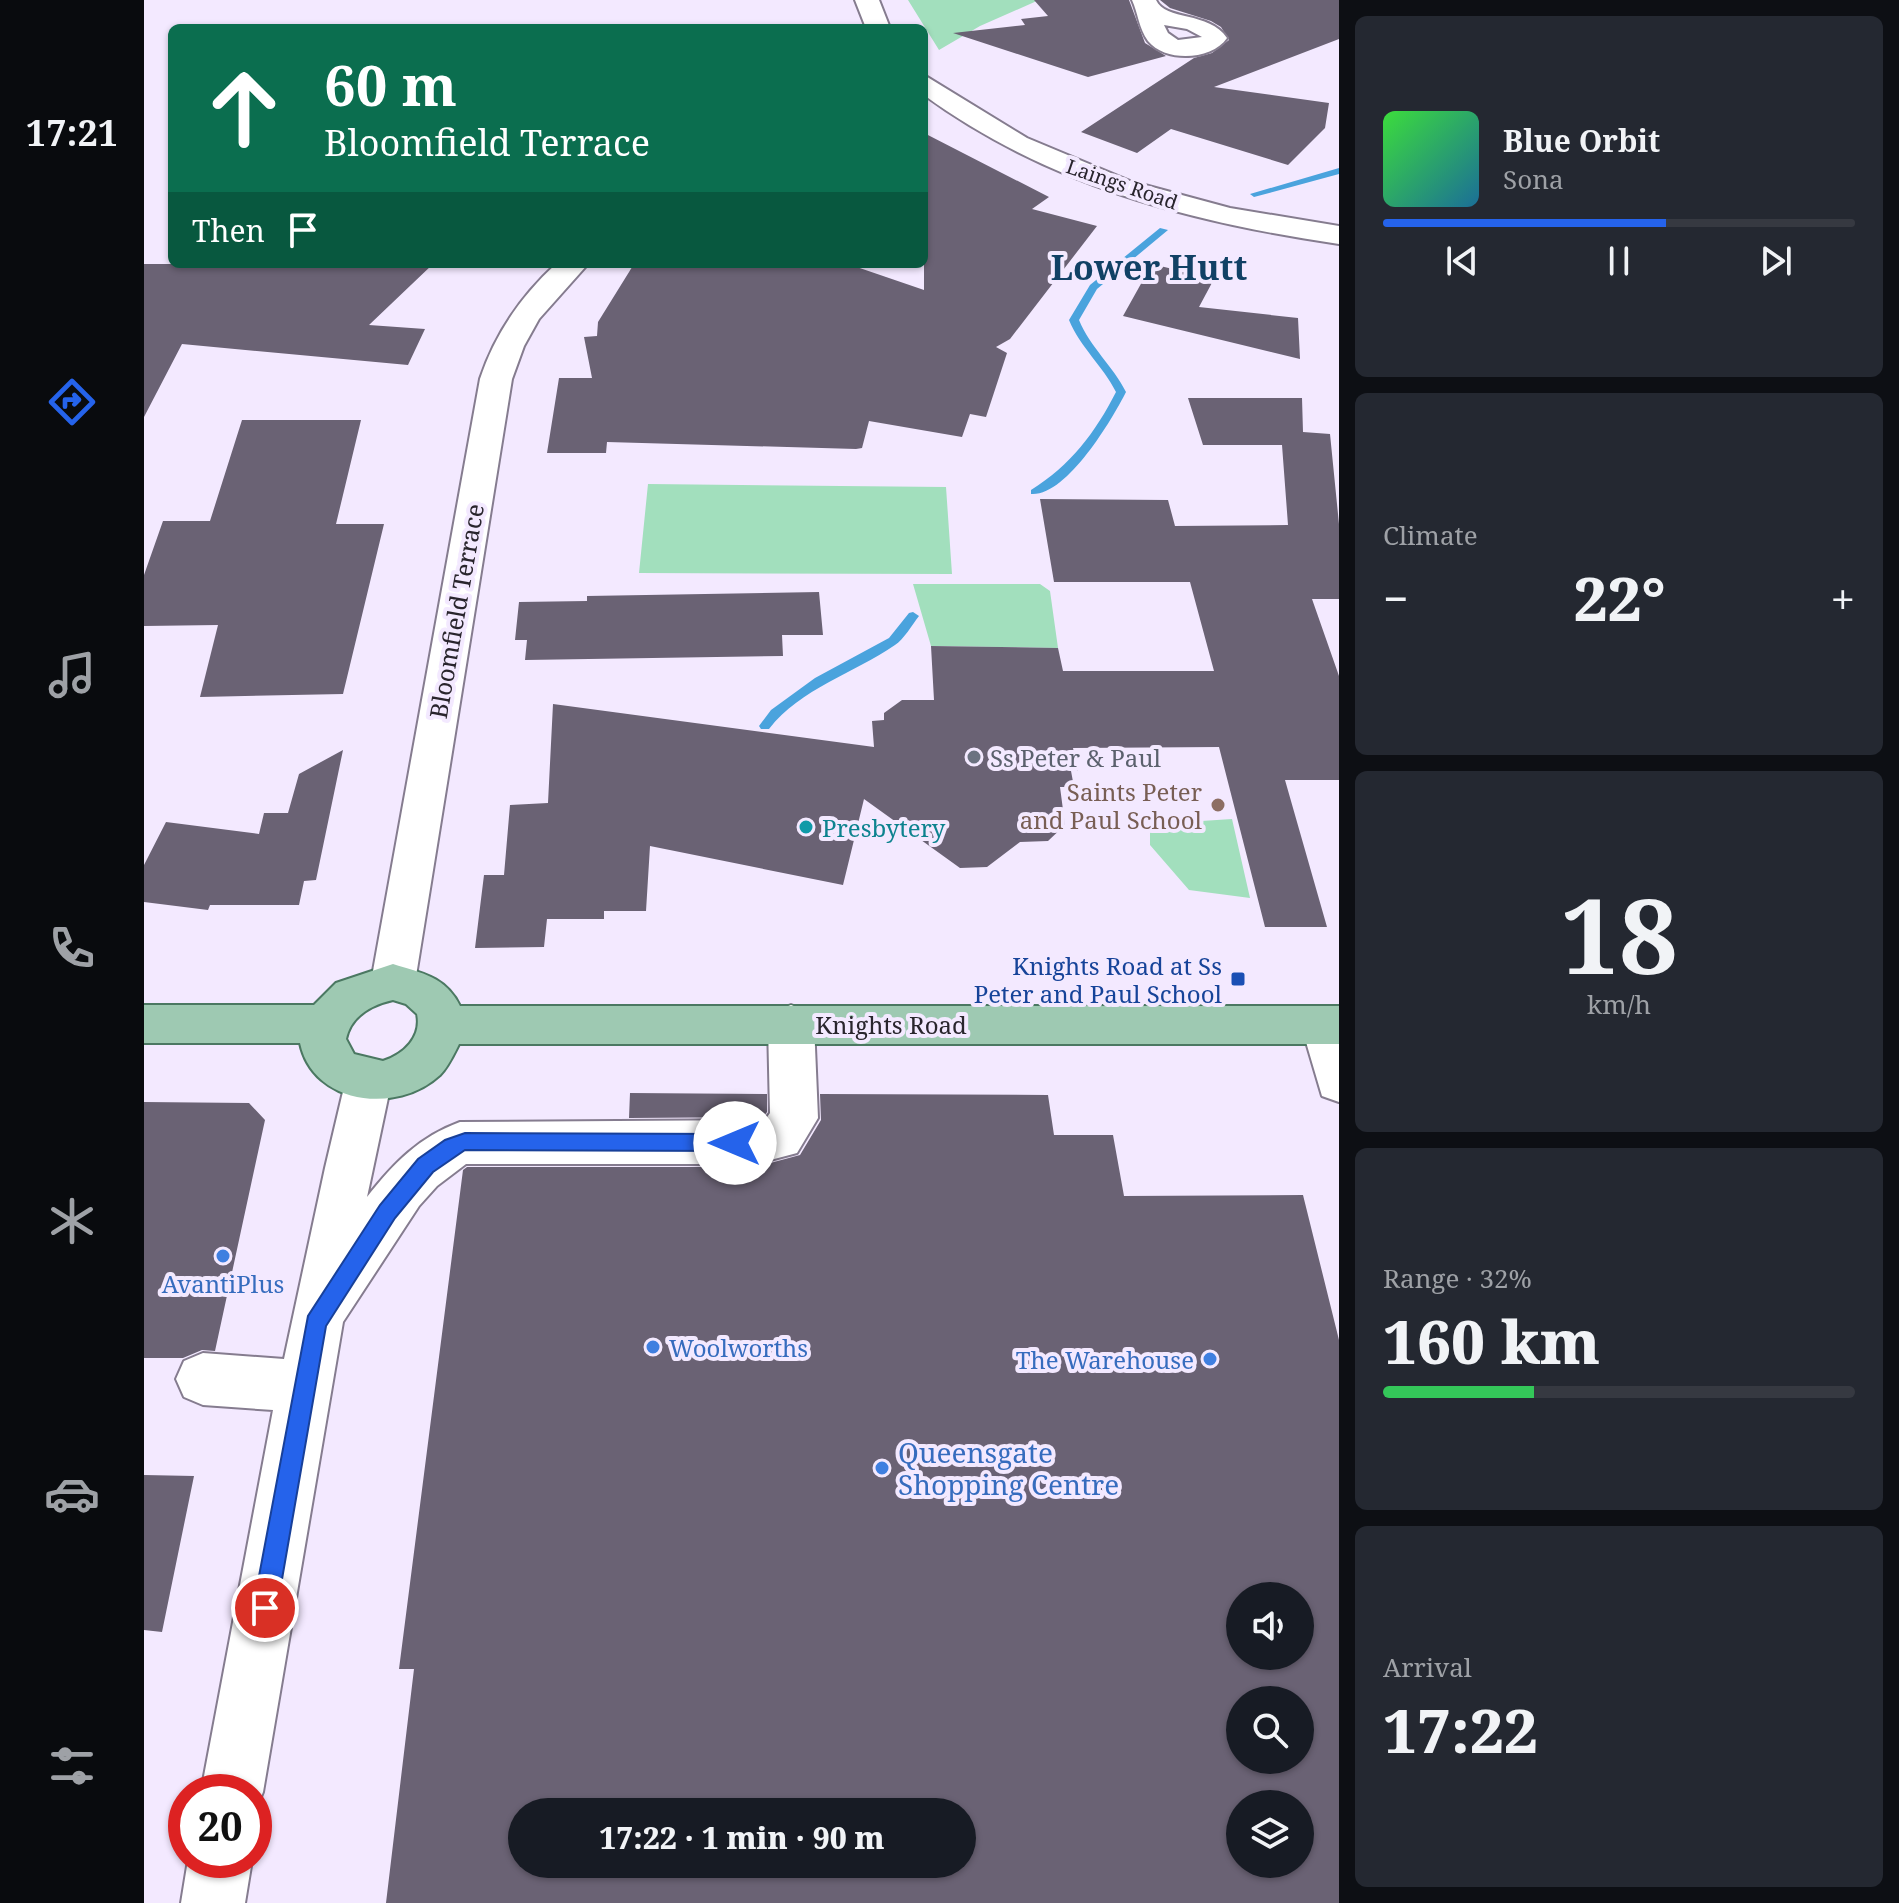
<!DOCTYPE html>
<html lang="en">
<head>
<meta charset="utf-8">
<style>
  body { margin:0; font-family:"Noto Serif",serif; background:#242831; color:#f1f3f6; height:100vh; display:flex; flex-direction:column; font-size:30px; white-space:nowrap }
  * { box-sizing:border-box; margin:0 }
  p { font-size:26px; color:#9ea1a6 }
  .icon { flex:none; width:44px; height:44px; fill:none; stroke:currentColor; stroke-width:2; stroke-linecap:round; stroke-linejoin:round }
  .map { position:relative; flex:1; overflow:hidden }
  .side { display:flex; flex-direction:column; gap:16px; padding:16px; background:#0d0f14; width:560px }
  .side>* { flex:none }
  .hud { position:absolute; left:24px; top:24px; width:760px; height:244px; border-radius:12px; box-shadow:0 2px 6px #0004; background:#0b6e4f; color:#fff; overflow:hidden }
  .tools { position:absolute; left:1082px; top:1582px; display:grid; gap:16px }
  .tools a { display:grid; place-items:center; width:88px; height:88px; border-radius:50%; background:#171b24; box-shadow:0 2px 6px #0004; font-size:40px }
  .speed { position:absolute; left:24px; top:1774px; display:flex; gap:16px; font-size:40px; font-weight:700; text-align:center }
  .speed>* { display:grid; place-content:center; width:104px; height:104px; border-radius:50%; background:#171b24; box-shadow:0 2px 6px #0004; line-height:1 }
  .speed .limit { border:12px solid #d22; background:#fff; color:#111 }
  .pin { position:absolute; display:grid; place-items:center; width:68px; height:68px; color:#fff; margin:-34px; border:4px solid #fff; border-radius:50%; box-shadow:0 2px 8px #0007 }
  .me { position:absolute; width:88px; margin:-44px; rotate:270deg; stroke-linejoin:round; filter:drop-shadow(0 0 6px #0008) }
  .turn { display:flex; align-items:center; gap:28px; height:168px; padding:0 24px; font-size:36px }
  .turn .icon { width:104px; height:104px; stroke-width:2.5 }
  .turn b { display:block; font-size:56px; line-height:68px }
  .then { display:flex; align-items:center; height:76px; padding:0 24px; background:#0003; gap:16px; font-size:30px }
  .big { font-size:60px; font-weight:800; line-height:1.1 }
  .side .card { flex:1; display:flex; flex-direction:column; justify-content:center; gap:12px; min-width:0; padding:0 28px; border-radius:12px; background:#242831 }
  .side .dial { align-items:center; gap:0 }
  .dial b { font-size:104px; line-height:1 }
  .song { display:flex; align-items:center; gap:24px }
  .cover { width:96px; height:96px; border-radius:12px; background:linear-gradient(135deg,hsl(120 70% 55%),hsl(200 70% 35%)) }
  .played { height:8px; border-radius:4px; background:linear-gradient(90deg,#2563eb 60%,#363941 60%) }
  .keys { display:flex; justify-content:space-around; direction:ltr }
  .heat { display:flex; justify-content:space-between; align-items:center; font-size:44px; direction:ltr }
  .charge { height:12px; border-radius:6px; background:linear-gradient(90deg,#34c759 32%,#363941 0) }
  .trip { position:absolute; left:364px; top:1798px; width:468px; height:80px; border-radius:40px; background:#171b24; box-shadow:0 2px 6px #0004; font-weight:800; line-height:80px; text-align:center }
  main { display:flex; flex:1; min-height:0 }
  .tab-bar { display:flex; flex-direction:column; width:144px; justify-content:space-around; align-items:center; background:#090b0e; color:#9ea1a6 }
  .tab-bar .icon { width:56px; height:56px }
  .tab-bar .selected { color:#2563eb }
  .tab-bar b { font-size:36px; color:#f1f3f6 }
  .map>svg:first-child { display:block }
  .green { fill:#a2dfbd }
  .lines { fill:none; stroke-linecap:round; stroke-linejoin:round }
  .stream { fill:#4aa3dd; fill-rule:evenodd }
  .building { fill:#6a6274; fill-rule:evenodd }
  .minor-casing { stroke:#857c8f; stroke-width:4 }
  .major-casing { stroke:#4b7862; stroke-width:4 }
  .minor { fill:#fff; fill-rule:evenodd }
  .major { fill:#9ec9b2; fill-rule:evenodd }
  .route { fill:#2563eb; stroke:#184099; stroke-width:2 }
  .worship-dot { fill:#6b7280; stroke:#f3e9ff; stroke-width:3 }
  .education-dot { fill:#8d6e63; stroke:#f3e9ff; stroke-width:3 }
  .culture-dot { fill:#0f9aa8; stroke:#f3e9ff; stroke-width:3 }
  .transit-dot { fill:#1a4fb4; stroke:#f3e9ff; stroke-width:3 }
  .shop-dot { fill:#3f7fe0; stroke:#f3e9ff; stroke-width:3 }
  .labels { text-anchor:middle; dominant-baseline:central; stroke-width:8; stroke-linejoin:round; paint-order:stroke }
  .far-street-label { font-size:20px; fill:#29252d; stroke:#f3e9ff }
  .street-label { font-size:24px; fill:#29252d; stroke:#f3e9ff }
  .worship-label { font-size:24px; fill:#5b616d; stroke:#f3e9ff; text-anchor:start }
  .education-label { font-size:24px; fill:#785e54; stroke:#f3e9ff; text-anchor:end }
  .culture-label { font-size:24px; fill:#0d838f; stroke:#f3e9ff; text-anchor:start }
  .transit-label { font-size:24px; fill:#164399; stroke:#f3e9ff; text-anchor:end }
  .shop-label { font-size:24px; fill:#366cbe; stroke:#f3e9ff }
  .near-shop-label { font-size:28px; fill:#366cbe; stroke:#f3e9ff; text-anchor:start }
  .far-town-label { font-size:34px; font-weight:bold; fill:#114165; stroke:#f3e9ff }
</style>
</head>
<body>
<main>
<nav class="tab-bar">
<b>17:21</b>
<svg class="icon selected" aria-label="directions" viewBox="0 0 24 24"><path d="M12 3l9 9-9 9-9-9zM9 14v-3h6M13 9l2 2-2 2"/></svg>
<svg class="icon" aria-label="music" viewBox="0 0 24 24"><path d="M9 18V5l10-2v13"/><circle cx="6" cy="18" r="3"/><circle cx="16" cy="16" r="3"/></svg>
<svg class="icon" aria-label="phone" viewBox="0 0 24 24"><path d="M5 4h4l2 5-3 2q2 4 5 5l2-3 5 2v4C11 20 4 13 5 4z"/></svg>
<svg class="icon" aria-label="climate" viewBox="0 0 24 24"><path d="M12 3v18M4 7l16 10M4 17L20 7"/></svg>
<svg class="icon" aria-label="car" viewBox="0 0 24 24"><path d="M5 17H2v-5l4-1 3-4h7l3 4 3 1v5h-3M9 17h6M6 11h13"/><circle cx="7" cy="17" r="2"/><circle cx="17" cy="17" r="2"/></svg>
<svg class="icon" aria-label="filters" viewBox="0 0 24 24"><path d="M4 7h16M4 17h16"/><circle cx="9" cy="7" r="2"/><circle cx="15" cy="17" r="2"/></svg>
</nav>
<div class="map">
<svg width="1195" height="1903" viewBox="0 0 1195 1903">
  <rect width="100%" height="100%" fill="#f3e9ff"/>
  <path class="green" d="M 764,0 L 895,0 L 836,26 L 795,50 Z
    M 504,484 L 802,487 L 808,574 L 495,573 Z
    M 769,584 L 896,584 L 906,591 L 914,648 L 787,646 Z
    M 1088,819 L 1106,898 L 1045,890 L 1006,845 L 1006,831 L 1027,823 Z"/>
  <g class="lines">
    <path class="stream" d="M 1195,168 L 1195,174 L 1110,197 L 1106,194 Z
      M 1016,228 L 1024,230 L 953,289 L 935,320 C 946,347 969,366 982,392 C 968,420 922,497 887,494 L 887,490 C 927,465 951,433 972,392 C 959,366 936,347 925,320 L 946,285 Z
      M 769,612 L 775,616 C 768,625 760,639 751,645 C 709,674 657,688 625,729 L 617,729 L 615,726 L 627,710 L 671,678 L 745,638 L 765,613 Z"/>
  </g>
  <path class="building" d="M 890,0 L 985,0 L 1001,43 L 1022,56 L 944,77 L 809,33 L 881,25 L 877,19 L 904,16 Z
    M 1016,0 L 1195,0 L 1195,39 L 1070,87 L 1185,103 L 1181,128 L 1144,165 L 1027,129 L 993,153 L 937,132 L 1050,58 L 1068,53 L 1085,40 L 1077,27 L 1067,21 L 1026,8 Z
    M 780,133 L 905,197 L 888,209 L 953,226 L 866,339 L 852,347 L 863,353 L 842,417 L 826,414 L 818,437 L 725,421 L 718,448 L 712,449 L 463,442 L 462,453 L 403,453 L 415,378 L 448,378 L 440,337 L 453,336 L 454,322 L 490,264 L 704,264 L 780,290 Z
    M 0,264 L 289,264 L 225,325 L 281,329 L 264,365 L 38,344 L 0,417 Z
    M 1008,264 L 1070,279 L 1055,307 L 1154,318 L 1156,359 L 979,316 Z
    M 1044,398 L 1158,398 L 1159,432 L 1186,434 L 1195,524 L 1195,599 L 1168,599 L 1195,676 L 1195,780 L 1141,780 L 1183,927 L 1121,927 L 1075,747 L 929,748 L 934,771 L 927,771 L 930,787 L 916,787 L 921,825 L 904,841 L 876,842 L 843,867 L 816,868 L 720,799 L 699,885 L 506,846 L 502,911 L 460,911 L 460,919 L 403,919 L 400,947 L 331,948 L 340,875 L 360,875 L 366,805 L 404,803 L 409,704 L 730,747 L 728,721 L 740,720 L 740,713 L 758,700 L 790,700 L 787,646 L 914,648 L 919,671 L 1070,671 L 1046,582 L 910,582 L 896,499 L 1024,500 L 1031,526 L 1144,525 L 1138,445 L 1059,445 Z
    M 98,420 L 217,420 L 192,524 L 240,524 L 199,694 L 56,697 L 74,625 L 0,626 L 0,575 L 19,521 L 66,521 Z
    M 675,592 L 679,635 L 638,635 L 639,656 L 381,660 L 383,640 L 371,640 L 375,602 L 443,601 L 443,596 Z
    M 199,750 L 172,880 L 160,881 L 155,905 L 66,905 L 64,910 L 0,902 L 0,865 L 22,822 L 115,834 L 120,813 L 144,813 L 155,774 Z
    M 486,1093 L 623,1094 L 623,1112 L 619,1117 L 485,1118 Z
    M 676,1094 L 904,1095 L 910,1135 L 969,1135 L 980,1196 L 1159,1195 L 1195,1340 L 1195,1903 L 242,1903 L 270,1669 L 255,1669 L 319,1170 L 323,1167 L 612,1167 L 656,1155 L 677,1120 ZM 1096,1596 L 1156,1596 L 1156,1656 L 1096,1656 ZM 1096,1700 L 1156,1700 L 1156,1760 L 1096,1760 ZM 1096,1804 L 1156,1804 L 1156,1864 L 1096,1864 ZM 378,1812 L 818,1812 L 818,1864 L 378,1864 Z
    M 0,1102 L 105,1103 L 121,1120 L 71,1351 L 58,1350 L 39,1358 L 0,1358 Z
    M 0,1475 L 50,1476 L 18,1632 L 0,1630 Z"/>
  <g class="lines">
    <g class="minor-casing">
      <path id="minor" d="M 711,0 L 735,0 L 746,28 L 722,28 Z
        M 988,0 L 1012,0 C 1021,21 1065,11 1083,38 C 1068,60 1022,63 1004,41 C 995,29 994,13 988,0 ZM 1020,25 L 1043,29 L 1058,37 L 1034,40 L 1024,33 Z
        M 780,75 L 883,138 L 986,181 L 1086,208 L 1195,226 L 1195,244 C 1046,222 903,185 780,95 Z
        M 412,264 L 444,264 L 395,319 L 380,346 L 368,379 L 271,982 L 265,995 L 249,1000 L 233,995 L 227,982 L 336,379 C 351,334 377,296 412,264 Z
        M 647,1005 L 663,1011 L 670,1024 L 674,1118 L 653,1153 L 611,1164 L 322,1164 L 293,1186 L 275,1206 L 199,1322 L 119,1792 L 110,1814 L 110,1792 L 57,1792 L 129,1410 L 59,1405 L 40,1397 L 32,1379 L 40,1361 L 59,1353 L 140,1359 L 181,1168 L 202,1079 L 208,1065 L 225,1059 L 242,1065 L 248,1079 L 223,1197 C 250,1163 275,1137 316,1122 L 621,1120 L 626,1113 L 624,1024 L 631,1011 Z
        M 1180,1006 L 1195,1011 L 1195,1102 L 1178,1096 L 1157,1025 L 1164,1012 Z
        M 44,1860 L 108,1860 L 101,1903 L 37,1903 Z"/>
    </g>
    <g class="major-casing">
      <path id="major" d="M 249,964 C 278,973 302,977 316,1006 L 1195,1006 L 1195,1044 L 315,1044 C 310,1054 304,1067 296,1075 C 253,1115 169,1105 156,1043 L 0,1043 L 0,1005 L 170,1005 L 192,983 ZM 249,1000 L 262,1004 L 273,1014 C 278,1037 260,1054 239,1061 L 210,1054 L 202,1039 C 207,1016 227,1005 249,1000 Z"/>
    </g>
    <use href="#minor" class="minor"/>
    <use href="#major" class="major"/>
  </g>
  <path class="route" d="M 321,1133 L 591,1134 L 601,1143 L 591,1151 L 321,1150 L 289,1172 L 251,1218 L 182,1326 L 133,1608 L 129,1617 L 121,1620 L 112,1617 L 109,1608 L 164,1316 L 236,1205 L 274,1159 L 301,1140 Z"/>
  <circle class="worship-dot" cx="830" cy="757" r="8"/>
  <circle class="education-dot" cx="1074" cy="805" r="8"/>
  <circle class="culture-dot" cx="662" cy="827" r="8"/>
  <rect class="transit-dot" x="1086" y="971" width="16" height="16" rx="4"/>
  <g class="shop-dot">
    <circle cx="79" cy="1256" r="8"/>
    <circle cx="509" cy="1347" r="8"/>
    <circle cx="1066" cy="1359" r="8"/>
    <circle cx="738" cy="1468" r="8"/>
  </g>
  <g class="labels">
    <g class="far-street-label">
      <text transform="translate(978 184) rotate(19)">Laings Road</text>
    </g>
    <g class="street-label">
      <text transform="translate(312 611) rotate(-80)">Bloomfield Terrace</text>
      <text x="747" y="1024">Knights Road</text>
    </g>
    <g class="worship-label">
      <text x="846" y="757">Ss Peter &amp; Paul</text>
    </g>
    <g class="education-label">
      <text x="1058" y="791">Saints Peter<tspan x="1058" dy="28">and Paul School</tspan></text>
    </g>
    <g class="culture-label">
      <text x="678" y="827">Presbytery</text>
    </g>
    <g class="transit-label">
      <text x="1078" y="965">Knights Road at Ss<tspan x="1078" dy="28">Peter and Paul School</tspan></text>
    </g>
    <g class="shop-label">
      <text x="79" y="1283">AvantiPlus</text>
      <text x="525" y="1347" text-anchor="start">Woolworths</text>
      <text x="1050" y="1359" text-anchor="end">The Warehouse</text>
    </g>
    <g class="near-shop-label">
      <text x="754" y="1452">Queensgate<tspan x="754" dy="32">Shopping Centre</tspan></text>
    </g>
    <g class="far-town-label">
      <text x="1005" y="267">Lower Hutt</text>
    </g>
  </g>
</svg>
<div class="tools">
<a><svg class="icon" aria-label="sound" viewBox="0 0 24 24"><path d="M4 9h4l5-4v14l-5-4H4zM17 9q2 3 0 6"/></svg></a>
<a><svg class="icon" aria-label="search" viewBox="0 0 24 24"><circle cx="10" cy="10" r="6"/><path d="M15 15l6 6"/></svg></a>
<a><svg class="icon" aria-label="layers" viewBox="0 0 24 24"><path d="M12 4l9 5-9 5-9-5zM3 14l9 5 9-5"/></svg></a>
</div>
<div class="speed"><div class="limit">20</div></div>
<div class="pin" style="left:121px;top:1608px;background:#d93025"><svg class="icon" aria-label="arrive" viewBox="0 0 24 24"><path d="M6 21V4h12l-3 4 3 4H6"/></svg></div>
<svg class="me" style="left:591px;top:1143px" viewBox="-20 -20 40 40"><circle r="19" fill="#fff"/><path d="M0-13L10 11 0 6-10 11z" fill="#2563eb"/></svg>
<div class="trip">17:22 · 1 min · 90 m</div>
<div class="hud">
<div class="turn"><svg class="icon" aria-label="ahead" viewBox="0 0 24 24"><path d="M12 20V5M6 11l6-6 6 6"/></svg><div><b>60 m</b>Bloomfield Terrace</div></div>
<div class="then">Then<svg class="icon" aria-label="arrive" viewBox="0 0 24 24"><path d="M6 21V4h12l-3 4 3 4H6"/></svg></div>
</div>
</div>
<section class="side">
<div class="card">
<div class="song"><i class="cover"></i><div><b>Blue Orbit</b><p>Sona</p></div></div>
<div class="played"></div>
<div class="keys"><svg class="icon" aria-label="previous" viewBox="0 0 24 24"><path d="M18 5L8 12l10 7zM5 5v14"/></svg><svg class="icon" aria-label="pause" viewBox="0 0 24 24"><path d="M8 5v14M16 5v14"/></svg><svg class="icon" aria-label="next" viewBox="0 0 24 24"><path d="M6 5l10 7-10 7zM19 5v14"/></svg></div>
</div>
<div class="card"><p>Climate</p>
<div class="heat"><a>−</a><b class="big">22°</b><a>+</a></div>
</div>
<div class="card dial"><b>18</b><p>km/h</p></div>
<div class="card"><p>Range · 32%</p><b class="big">160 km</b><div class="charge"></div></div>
<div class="card"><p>Arrival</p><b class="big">17:22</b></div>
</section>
</main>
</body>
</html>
